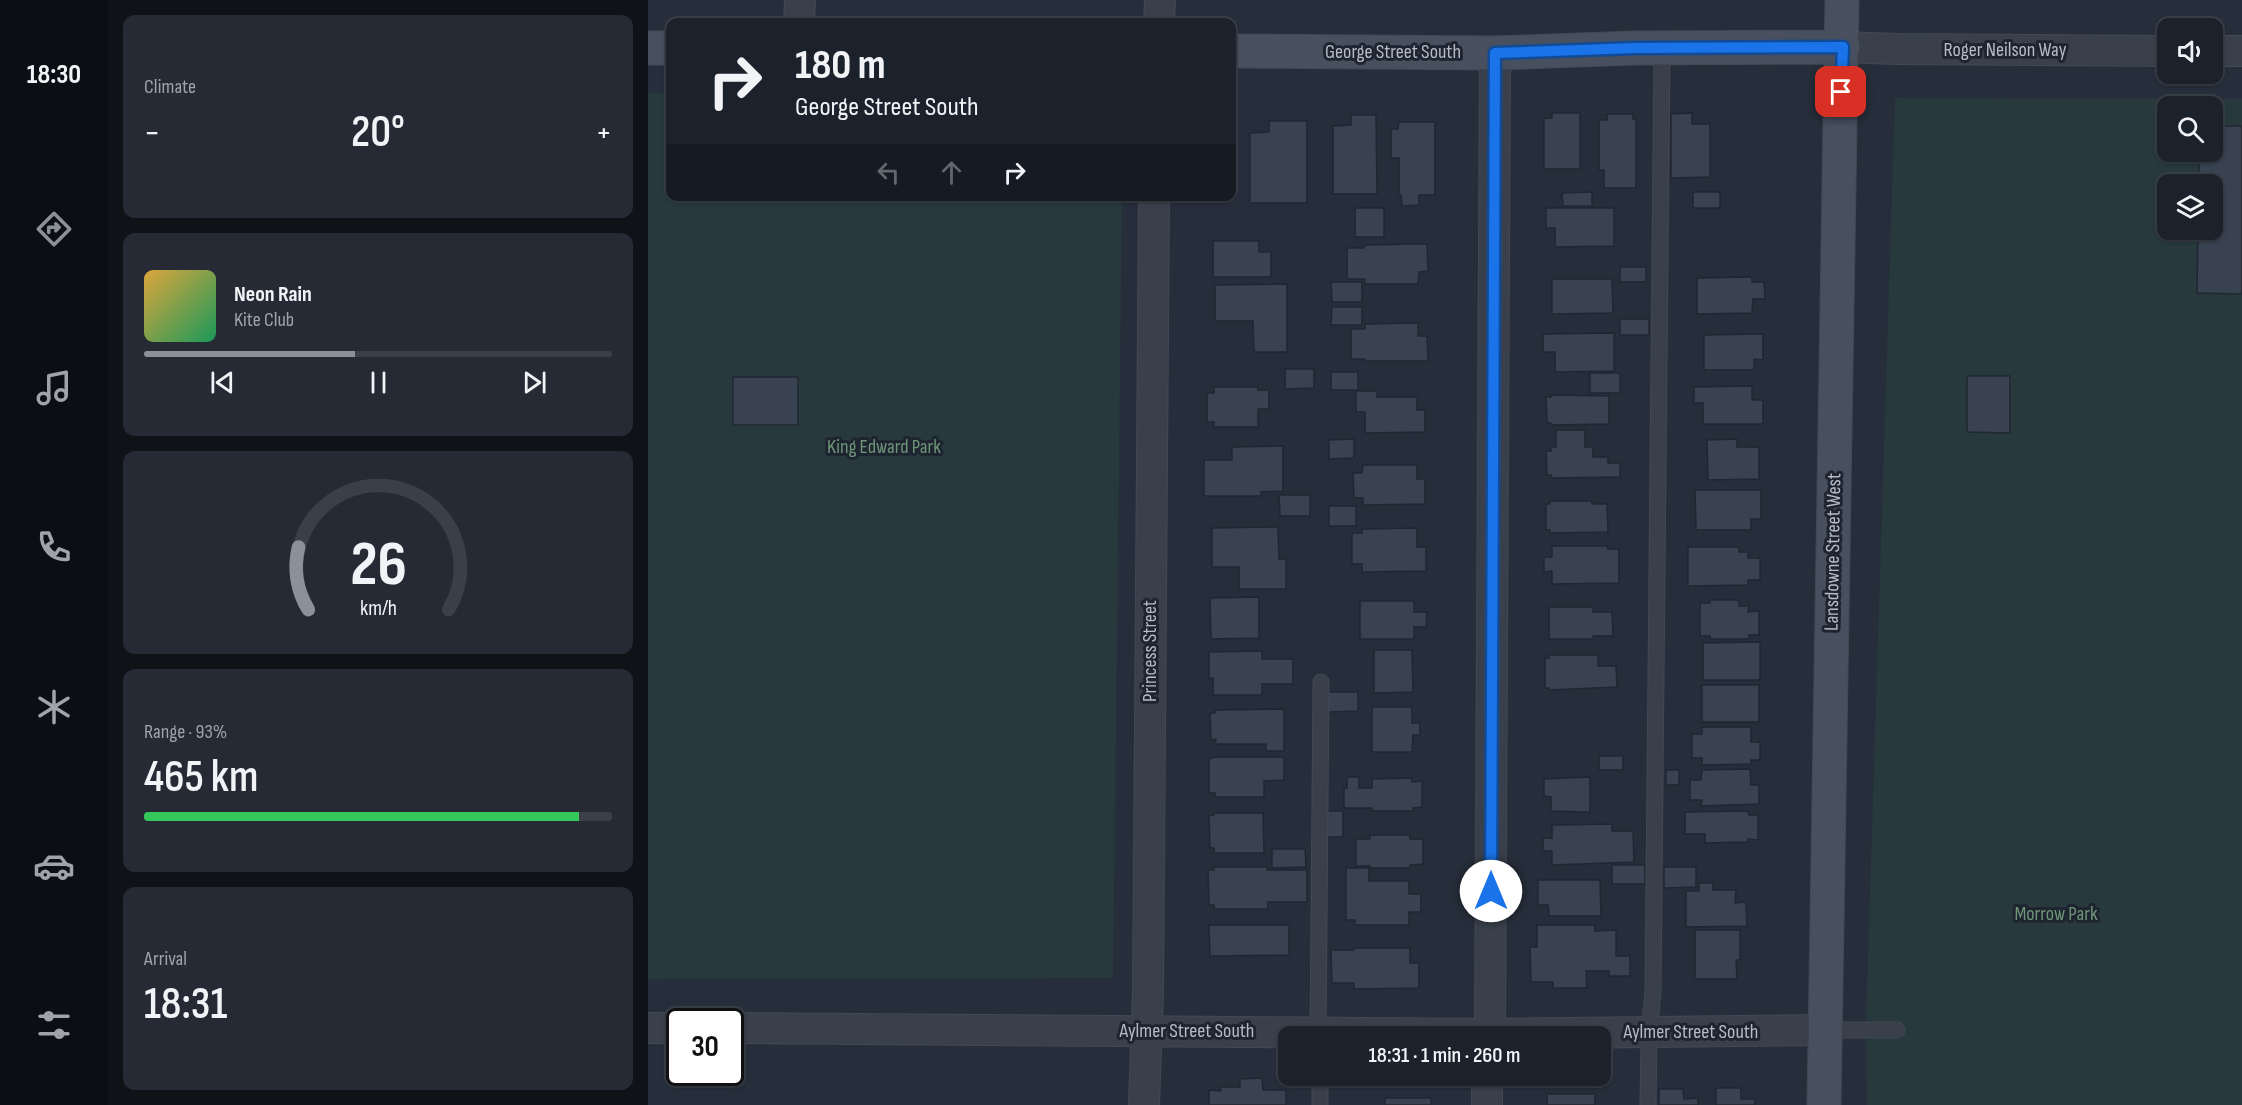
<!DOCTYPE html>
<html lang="en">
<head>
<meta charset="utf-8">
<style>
  body { margin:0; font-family:"Sofia Sans Condensed",sans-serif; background:#252a34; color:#f1f3f6; height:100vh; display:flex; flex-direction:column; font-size:22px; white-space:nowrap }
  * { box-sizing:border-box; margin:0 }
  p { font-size:20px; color:#a0a4a9 }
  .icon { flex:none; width:33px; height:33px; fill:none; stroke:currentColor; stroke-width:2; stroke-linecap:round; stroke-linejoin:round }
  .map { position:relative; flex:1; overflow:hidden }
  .drawer { display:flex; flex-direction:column; gap:15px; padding:15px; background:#0f1318; width:540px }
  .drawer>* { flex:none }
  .hud { position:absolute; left:18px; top:18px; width:570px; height:183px; border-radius:12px; box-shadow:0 2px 4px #0004,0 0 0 2px #3a3f48; background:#1c222c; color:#f1f3f6; overflow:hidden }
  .tools { position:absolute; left:1509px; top:18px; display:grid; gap:12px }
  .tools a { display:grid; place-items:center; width:66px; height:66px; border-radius:12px; background:#1c222c; box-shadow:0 2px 4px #0004,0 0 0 2px #3a3f48; font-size:30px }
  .speed { position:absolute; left:18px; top:1008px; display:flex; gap:12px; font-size:30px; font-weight:700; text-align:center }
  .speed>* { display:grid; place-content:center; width:78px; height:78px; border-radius:50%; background:#1c222c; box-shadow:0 2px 4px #0004,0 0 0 2px #3a3f48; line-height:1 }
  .speed .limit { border:3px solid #111; border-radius:9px; background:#fff; color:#111 }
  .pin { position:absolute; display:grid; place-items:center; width:51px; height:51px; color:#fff; margin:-26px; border-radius:12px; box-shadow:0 3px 9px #0006 }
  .me { position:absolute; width:66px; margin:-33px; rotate:0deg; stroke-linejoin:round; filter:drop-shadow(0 0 4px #0008) }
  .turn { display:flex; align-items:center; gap:21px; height:126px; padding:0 30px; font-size:27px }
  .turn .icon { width:78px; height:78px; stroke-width:2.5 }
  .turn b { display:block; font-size:42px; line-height:51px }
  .lanes { display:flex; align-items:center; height:57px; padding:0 30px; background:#0003; justify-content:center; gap:30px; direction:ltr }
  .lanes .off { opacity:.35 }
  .big { font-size:45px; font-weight:600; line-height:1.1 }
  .drawer .tile { flex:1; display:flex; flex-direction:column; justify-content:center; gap:9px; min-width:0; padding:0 21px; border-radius:12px; background:#252a34 }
  .drawer .dial { align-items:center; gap:0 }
  .dial svg { height:156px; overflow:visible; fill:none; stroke:#3a3f48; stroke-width:7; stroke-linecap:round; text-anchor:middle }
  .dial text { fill:#f1f3f6; stroke:none }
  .song { display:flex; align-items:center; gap:18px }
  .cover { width:72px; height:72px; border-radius:9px; background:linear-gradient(135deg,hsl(40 70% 55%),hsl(150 70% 35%)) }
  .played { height:6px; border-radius:3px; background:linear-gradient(90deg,#8c9099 45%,#3a3f48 45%) }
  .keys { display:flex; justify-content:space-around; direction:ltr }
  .heat { display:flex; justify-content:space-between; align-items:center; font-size:33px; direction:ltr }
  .charge { height:9px; border-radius:4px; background:linear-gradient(90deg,#34c759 93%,#3a3f48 0) }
  .trip { position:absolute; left:630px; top:1026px; width:333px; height:60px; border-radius:12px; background:#1c222c; box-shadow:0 2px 4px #0004,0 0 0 2px #3a3f48; font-weight:600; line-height:60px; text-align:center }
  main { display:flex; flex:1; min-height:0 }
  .tab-bar { display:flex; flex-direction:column; width:108px; justify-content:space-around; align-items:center; background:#0b0e12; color:#a0a4a9 }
  .tab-bar .icon { width:42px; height:42px }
  .tab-bar .on { color:#8c9099 }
  .tab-bar b { font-size:27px; color:#f1f3f6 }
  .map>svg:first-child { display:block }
  .green { fill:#27393c; fill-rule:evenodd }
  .building { fill:#384251; stroke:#202732; stroke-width:1.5 }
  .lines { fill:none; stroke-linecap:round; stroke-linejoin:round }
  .lane-casing { stroke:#424954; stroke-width:17 }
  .street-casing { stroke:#424954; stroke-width:32 }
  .secondary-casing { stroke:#424954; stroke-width:35 }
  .lane { stroke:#39404b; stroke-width:15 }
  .street { stroke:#39404b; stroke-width:30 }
  .secondary { stroke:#484f5e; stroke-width:33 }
  .route-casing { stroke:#114b97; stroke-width:15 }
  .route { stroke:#1a73e8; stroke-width:10 }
  .labels { text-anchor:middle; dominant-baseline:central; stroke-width:6; stroke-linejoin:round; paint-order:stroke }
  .street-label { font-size:20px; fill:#b5bbc7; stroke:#1e2530 }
  .park-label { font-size:20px; fill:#6e9578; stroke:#1e2530 }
</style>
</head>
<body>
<main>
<nav class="tab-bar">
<b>18:30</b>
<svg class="icon on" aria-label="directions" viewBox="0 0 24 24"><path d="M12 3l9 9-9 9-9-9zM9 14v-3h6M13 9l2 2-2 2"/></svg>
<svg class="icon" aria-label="music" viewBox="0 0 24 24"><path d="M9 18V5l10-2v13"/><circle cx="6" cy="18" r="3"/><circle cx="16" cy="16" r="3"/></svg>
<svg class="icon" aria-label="phone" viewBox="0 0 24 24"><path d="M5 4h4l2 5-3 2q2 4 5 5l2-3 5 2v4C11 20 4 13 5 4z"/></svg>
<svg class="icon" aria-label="climate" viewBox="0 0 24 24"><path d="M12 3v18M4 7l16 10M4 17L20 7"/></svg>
<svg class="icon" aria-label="car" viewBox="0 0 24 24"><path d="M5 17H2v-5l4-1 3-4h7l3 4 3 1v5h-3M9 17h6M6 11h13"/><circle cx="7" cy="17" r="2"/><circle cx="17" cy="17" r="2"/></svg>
<svg class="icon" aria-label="filters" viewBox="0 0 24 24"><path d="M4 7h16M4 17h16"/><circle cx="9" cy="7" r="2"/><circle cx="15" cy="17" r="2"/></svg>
</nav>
<section class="drawer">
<div class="tile"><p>Climate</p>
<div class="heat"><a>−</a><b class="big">20°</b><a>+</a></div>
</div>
<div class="tile">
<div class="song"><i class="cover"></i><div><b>Neon Rain</b><p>Kite Club</p></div></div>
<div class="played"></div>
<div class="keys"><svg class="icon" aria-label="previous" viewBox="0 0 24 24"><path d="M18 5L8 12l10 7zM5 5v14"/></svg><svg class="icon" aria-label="pause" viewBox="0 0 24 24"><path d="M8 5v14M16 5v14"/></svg><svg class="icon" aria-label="next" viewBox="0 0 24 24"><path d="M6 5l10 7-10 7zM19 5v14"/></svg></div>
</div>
<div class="tile dial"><svg viewBox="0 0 100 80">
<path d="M14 69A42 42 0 1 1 86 69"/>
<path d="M14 69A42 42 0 0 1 9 37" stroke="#8c9099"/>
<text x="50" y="56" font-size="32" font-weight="700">26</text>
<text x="50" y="72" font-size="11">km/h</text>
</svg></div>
<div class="tile"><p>Range · 93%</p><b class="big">465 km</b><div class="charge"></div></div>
<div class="tile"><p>Arrival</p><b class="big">18:31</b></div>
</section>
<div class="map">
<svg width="1594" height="1105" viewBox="0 0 1594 1105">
  <rect width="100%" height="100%" fill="#262e3b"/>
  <path class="green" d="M 0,93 L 22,93 L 22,196 L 474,197 L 465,978 L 0,979 Z
    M 1247,98 L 1594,99 L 1594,1105 L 1219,1105 L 1218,1022 ZM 1520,106 L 1564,106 L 1564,152 L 1520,152 ZM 1520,184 L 1564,184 L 1564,230 L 1520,230 Z"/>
  <path class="building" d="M 904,113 L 932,113 L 932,169 L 896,169 L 896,118 L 904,118 Z
    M 1044,113 L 1044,124 L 1062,124 L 1062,177 L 1023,178 L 1023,114 Z
    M 959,114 L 985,114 L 985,119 L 988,119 L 988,188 L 956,188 L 956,170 L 951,170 L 951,120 L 959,120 Z
    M 703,115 L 728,115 L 729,194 L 685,194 L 685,126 L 703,125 Z
    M 621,121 L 659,121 L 659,203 L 602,203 L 602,133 L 621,132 Z
    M 751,122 L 787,122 L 787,195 L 771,195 L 771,205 L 754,206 L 753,195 L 751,195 L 751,158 L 743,158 L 743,129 L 750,129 Z
    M 1564,126 L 1594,126 L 1594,294 L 1549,293 L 1550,230 L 1564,230 L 1564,184 L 1551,184 L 1551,152 L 1564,152 Z
    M 944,192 L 944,206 L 915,206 L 914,193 Z
    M 1045,192 L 1072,192 L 1072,208 L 1045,208 Z
    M 289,196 L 325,196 L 325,200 L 290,202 Z
    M 707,208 L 736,208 L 736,237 L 707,237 Z
    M 898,208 L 966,208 L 966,246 L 907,247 L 907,228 L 898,228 Z
    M 565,241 L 611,241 L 611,252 L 623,252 L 623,277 L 565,277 Z
    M 770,244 L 779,244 L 780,271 L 771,272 L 770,284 L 717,284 L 717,279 L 699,279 L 699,248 L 716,248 L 717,245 Z
    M 972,267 L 998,267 L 998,282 L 972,282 Z
    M 1104,277 L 1104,282 L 1116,282 L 1117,299 L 1105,299 L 1104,313 L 1049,314 L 1049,278 Z
    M 904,279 L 964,279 L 965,313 L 904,314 Z
    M 683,282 L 714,282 L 714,302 L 684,302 Z
    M 639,284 L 639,352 L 606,352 L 605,321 L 567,321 L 567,285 Z
    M 684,307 L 714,307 L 714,325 L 683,325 Z
    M 972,319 L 1001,319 L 1001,335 L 972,335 Z
    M 770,323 L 770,336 L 779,336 L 780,361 L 717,361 L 717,359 L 703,359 L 703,329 L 717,329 L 717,324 Z
    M 966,333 L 966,371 L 907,372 L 907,352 L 895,352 L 895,334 Z
    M 1115,334 L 1115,360 L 1106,359 L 1106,370 L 1056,370 L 1056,335 Z
    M 637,369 L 666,369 L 666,388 L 637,389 Z
    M 683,372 L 710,372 L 710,390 L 683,390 Z
    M 942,373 L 972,373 L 972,393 L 942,393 Z
    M 1319,376 L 1362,376 L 1362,433 L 1319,432 Z
    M 85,377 L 150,377 L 150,425 L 85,425 Z
    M 1104,386 L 1104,400 L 1115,400 L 1115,424 L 1055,424 L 1055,403 L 1046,403 L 1046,387 Z
    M 566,387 L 610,387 L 610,390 L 621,390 L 621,409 L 610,409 L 610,427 L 566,427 L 566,422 L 559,422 L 559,393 L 566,393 Z
    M 708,391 L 729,391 L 729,397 L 769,397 L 769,410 L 777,410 L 777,432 L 717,433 L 717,412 L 708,412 Z
    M 903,395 L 961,396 L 961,424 L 903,425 L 903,423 L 899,423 L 898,397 L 903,397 Z
    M 908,430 L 937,430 L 937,447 L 945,447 L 945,457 L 960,457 L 960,463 L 972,463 L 972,477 L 903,478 L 903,475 L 899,475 L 898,451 L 903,451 L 903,447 L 908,447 Z
    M 706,439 L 706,458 L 681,459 L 681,440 Z
    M 1089,439 L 1089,447 L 1111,447 L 1111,479 L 1060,480 L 1059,440 Z
    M 635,446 L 635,491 L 613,492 L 613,496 L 556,496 L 556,460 L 584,460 L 584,447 Z
    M 715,465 L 769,465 L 769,479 L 777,479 L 777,504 L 715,505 L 715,498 L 706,498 L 705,473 L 714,473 Z
    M 1047,490 L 1113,490 L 1113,519 L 1103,519 L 1103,530 L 1048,530 Z
    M 631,495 L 662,495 L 662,516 L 632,516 Z
    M 902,501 L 944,501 L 944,504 L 959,504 L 960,532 L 902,533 L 902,530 L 898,530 L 898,504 L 902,504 Z
    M 681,506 L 708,506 L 708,526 L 681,526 Z
    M 630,527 L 631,559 L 638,559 L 638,589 L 591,589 L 591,567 L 564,567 L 564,528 Z
    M 769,528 L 769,547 L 778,547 L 778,571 L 714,572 L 714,564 L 704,564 L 704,533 L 714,533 L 714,529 Z
    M 904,546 L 959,546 L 960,549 L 971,549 L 971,583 L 904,584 L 904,571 L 896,572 L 896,557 L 904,557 Z
    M 1040,547 L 1091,547 L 1091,552 L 1100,552 L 1100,558 L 1112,558 L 1112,580 L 1100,580 L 1100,585 L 1040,586 Z
    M 611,597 L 611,638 L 563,639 L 562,598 Z
    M 1062,600 L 1091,600 L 1091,606 L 1101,606 L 1100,612 L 1111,611 L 1111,635 L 1101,635 L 1101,639 L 1062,639 L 1062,636 L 1052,636 L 1052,603 L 1062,603 Z
    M 712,601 L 766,601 L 766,612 L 779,612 L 778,627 L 766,627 L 766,639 L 712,639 Z
    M 901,607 L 945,607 L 945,612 L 964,612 L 965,636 L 945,636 L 946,639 L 901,639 Z
    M 1112,642 L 1112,680 L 1055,680 L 1055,643 Z
    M 726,650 L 764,650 L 765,692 L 726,693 Z
    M 614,651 L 614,659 L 645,659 L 645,684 L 614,684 L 614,695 L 565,695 L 565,678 L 561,679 L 561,652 Z
    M 901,655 L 950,655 L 950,666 L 968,666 L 969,687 L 901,690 L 901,688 L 897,688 L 897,658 L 901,658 Z
    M 1054,685 L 1111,685 L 1111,722 L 1054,722 Z
    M 679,692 L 710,692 L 710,711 L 678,712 Z
    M 724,707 L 764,707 L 764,723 L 772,723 L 772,735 L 765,735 L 764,752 L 724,752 Z
    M 636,709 L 636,751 L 618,751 L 618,744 L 567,744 L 568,739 L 563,740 L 562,713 L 567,713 L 567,710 Z
    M 1054,727 L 1103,727 L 1103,742 L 1112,742 L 1112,760 L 1103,760 L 1103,764 L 1054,765 L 1054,758 L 1044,758 L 1044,734 L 1054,734 Z
    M 951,756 L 975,756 L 975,770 L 951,770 Z
    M 567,757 L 636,757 L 636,780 L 616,781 L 616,797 L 567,797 L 567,793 L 561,793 L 561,759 Z
    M 1102,769 L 1103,785 L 1111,785 L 1111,804 L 1053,806 L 1054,800 L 1042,800 L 1042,780 L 1053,780 L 1054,770 Z
    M 1018,770 L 1031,770 L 1031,785 L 1018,785 Z
    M 699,777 L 711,777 L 711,788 L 724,788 L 724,779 L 764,778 L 764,782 L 774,781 L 774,807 L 765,808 L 765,811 L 724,811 L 724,808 L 696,808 L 696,788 L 699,788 Z
    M 942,777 L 942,812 L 903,811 L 903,797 L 896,796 L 896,779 Z
    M 678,811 L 695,811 L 695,837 L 678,837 Z
    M 1100,811 L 1101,815 L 1110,815 L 1110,840 L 1100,839 L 1100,842 L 1057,843 L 1057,834 L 1037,834 L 1037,812 Z
    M 566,813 L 615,813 L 616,853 L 566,853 L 566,848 L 562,848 L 561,815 L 566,815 Z
    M 964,824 L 964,831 L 985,831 L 986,862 L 904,865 L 904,851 L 895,851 L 895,838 L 904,838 L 904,825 Z
    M 722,835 L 762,835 L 762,839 L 775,839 L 775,864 L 762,865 L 762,868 L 722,868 L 722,866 L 708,866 L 708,839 L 722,839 Z
    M 624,849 L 657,849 L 658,867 L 624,868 Z
    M 964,865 L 997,865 L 997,884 L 964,884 Z
    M 566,867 L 619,867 L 619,870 L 659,870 L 659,902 L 620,902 L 620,909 L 566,909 L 566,905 L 561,905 L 560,870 L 566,870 Z
    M 1016,867 L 1048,867 L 1048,887 L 1016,888 Z
    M 698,868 L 721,868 L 721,881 L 761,881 L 761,894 L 773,894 L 773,912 L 761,912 L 761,925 L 707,925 L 707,920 L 698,920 Z
    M 890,880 L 952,880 L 953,916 L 901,916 L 900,905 L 890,905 Z
    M 1051,883 L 1065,883 L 1065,890 L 1088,890 L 1087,903 L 1098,902 L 1099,926 L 1038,927 L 1038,891 L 1051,891 Z
    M 561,925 L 641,925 L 641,955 L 562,956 Z
    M 889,925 L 947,925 L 947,931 L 968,930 L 968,956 L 982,956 L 982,976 L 961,976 L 961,971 L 938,971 L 939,988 L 905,988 L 905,982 L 883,982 L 882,947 L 889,947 Z
    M 1047,930 L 1092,930 L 1092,960 L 1088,960 L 1089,979 L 1047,979 Z
    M 706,948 L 762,948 L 762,963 L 771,963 L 771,988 L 706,989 L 706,983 L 684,983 L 683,950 L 706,950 Z
    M 614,1078 L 615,1090 L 638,1090 L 638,1105 L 561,1105 L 561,1090 L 573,1091 L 572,1087 L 592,1087 L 592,1079 Z
    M 1068,1088 L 1093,1088 L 1093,1099 L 1107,1099 L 1107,1105 L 1068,1105 Z
    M 1011,1089 L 1035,1089 L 1036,1099 L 1050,1098 L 1050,1105 L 1011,1105 Z
    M 899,1094 L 947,1094 L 947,1105 L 899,1105 Z
    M 737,1098 L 783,1098 L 783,1105 L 737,1105 Z"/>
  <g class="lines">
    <g class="lane-casing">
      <path id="lane" d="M 1176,1030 L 1249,1030
        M 670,1036 L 673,682
        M 672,1105 L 672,1076
        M 1000,1105 L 1001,1033 L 1005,991 L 1014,48"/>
    </g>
    <g class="street-casing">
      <path id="street" d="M 151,22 L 152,0
        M 511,22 L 512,0
        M 1195,47 L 1249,49 L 1520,51
        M 1564,51 L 1594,51
        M 0,1028 L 32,1028
        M 82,1028 L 842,1034 L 1176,1030
        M 842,1036 L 847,53
        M 496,1105 L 500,992 L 506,196
        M 839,1105 L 839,1076"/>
    </g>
    <g class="secondary-casing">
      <path id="secondary" d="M 0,48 L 22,48
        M 584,51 L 847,53 L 987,48 L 1195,47
        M 1176,1105 L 1194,0"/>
    </g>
    <use href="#lane" class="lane"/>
    <use href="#street" class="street"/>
    <use href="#secondary" class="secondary"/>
  </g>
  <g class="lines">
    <g class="route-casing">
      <path id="route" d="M 843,891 L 847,53 L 987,48 L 1195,47 L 1193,92"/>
    </g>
    <use href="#route" class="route"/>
  </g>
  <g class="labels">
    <g class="street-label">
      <text x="1357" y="50">Roger Neilson Way</text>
      <text x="745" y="52">George Street South</text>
      <text transform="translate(1185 552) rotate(-89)">Lansdowne Street West</text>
      <text transform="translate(502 651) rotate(-90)">Princess Street</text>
      <text x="539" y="1031">Aylmer Street South</text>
      <text x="1043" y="1032">Aylmer Street South</text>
    </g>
    <g class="park-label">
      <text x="236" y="447">King Edward Park</text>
      <text x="1408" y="914">Morrow Park</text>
    </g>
  </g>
</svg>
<div class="tools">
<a><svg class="icon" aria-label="sound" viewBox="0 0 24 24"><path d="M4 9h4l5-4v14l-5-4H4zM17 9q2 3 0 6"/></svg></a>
<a><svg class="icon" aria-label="search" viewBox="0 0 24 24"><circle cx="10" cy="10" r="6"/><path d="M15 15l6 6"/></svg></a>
<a><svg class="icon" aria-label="layers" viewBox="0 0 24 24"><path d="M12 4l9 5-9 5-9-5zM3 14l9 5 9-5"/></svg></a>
</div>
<div class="speed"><div class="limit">30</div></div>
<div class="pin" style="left:1193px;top:92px;background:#d93025"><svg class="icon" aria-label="arrive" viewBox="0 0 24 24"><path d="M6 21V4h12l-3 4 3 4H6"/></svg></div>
<svg class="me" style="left:843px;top:891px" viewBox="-20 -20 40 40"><circle r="19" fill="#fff"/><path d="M0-13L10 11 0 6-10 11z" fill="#1a73e8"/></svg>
<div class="trip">18:31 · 1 min · 260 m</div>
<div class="hud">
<div class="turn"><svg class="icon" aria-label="right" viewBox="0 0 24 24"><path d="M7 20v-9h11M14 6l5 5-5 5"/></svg><div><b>180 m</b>George Street South</div></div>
<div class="lanes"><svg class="icon off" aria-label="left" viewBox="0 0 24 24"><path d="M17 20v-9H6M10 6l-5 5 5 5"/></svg><svg class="icon off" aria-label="ahead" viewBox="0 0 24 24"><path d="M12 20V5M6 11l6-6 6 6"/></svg><svg class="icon" aria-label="right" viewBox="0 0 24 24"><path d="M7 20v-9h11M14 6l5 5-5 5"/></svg></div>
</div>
</div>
</main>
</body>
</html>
